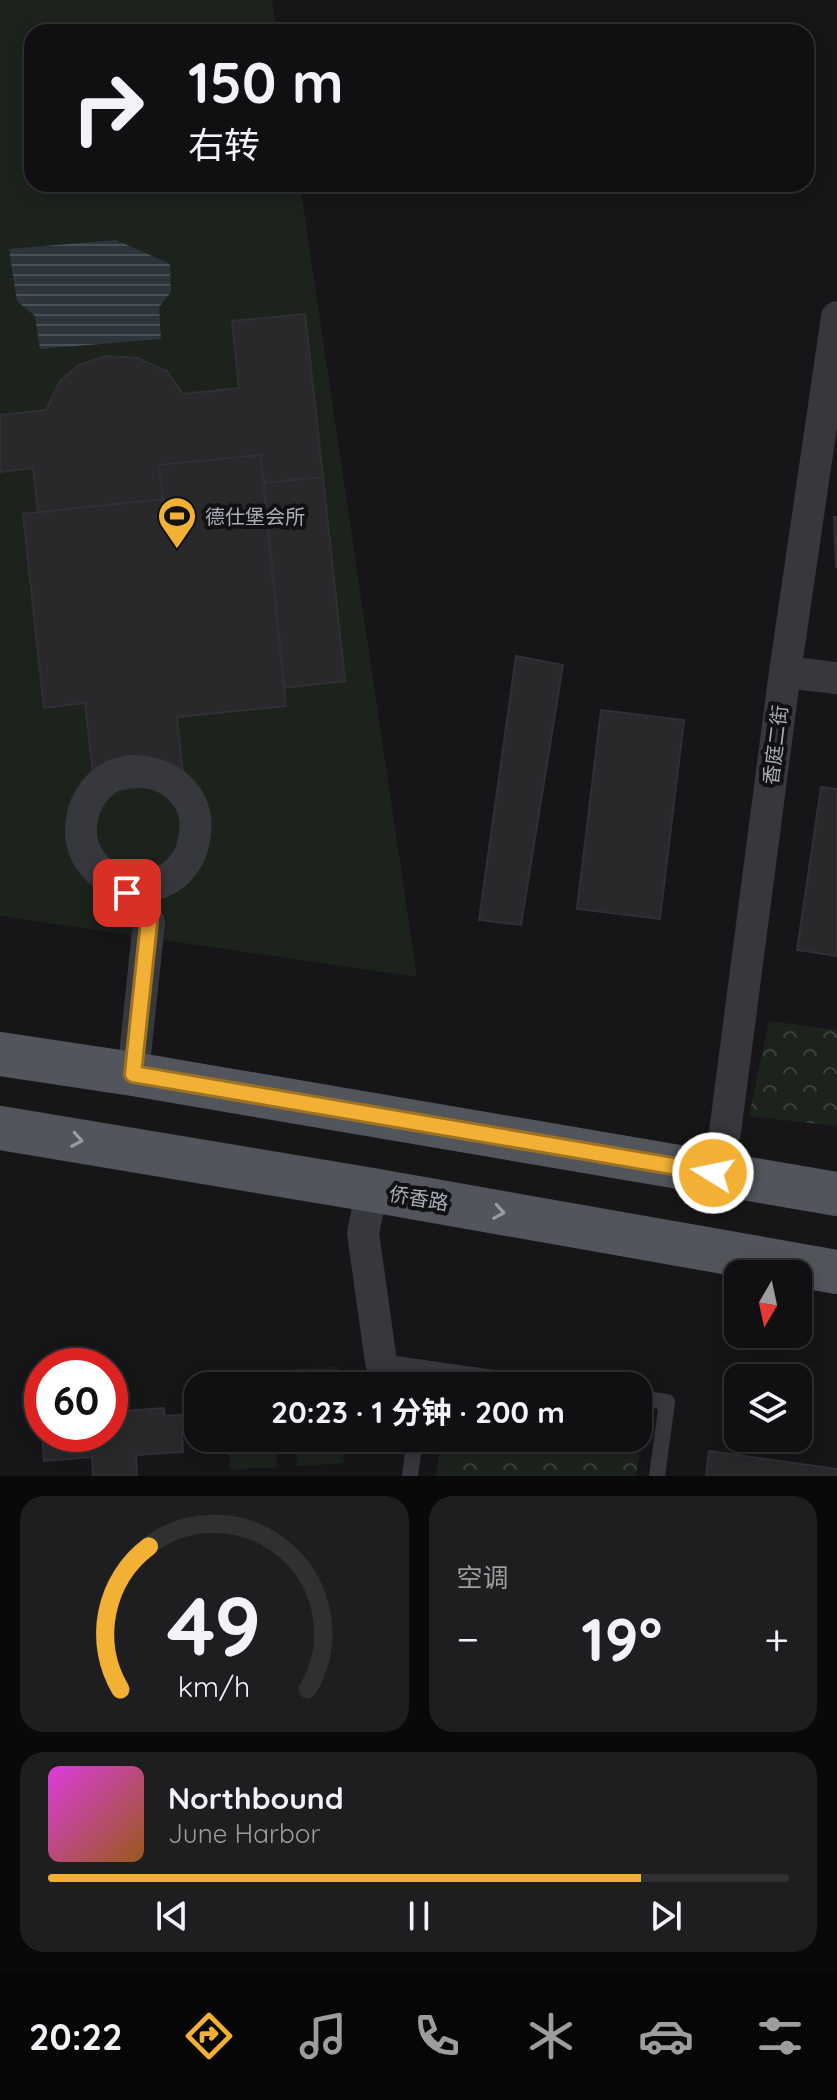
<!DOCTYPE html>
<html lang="zh">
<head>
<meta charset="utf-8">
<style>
  body { margin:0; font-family:Quicksand,"Noto Sans SC",sans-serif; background:#1e1e20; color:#f1f3f6; height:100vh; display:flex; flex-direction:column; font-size:30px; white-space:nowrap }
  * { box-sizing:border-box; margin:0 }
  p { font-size:26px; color:#9c9d9f }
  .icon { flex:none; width:44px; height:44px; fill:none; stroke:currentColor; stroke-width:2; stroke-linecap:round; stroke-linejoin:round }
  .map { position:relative; height:1476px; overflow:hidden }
  .details { display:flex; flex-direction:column; gap:20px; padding:20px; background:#09090a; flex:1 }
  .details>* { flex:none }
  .guide { position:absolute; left:24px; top:24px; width:790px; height:168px; border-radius:24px; box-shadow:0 4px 20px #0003,0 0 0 2px #303032; background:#101012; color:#f1f3f6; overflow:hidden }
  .needle { width:52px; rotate:189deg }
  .fabs { position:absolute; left:724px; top:1260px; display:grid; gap:16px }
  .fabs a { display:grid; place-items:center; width:88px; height:88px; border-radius:16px; background:#101012; box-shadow:0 4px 20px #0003,0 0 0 2px #303032; font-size:40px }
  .speed { position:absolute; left:24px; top:1348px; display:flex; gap:16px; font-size:40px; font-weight:700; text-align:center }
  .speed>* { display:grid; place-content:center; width:104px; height:104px; border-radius:50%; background:#101012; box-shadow:0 4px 20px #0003,0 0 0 2px #303032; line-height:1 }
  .speed .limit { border:12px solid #d22; background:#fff; color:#111 }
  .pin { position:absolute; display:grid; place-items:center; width:68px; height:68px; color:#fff; margin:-34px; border-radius:16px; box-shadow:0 4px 12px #0006 }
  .me { position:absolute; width:88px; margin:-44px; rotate:280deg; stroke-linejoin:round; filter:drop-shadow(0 0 6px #0008) }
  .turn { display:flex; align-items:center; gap:28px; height:168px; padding:0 32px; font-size:36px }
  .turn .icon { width:104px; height:104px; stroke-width:2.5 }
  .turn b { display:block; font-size:56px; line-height:68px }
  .big { font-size:60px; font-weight:700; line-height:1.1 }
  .details .widget { flex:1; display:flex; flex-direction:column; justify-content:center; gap:12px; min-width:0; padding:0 28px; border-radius:24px; background:#1e1e20 }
  .details .dial { align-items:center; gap:0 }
  .dial svg { height:208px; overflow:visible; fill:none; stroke:#303032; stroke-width:7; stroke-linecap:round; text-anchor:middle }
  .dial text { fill:#f1f3f6; stroke:none }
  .song { display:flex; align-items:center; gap:24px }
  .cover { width:96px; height:96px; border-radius:12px; background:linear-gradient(135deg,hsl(300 70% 55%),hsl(30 70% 35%)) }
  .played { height:8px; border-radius:4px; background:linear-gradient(90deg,#f2b134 80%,#303032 80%) }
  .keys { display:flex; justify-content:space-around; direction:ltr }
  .heat { display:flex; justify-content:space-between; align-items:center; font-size:44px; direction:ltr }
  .details .tiles { flex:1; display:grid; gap:20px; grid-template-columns:1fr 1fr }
  .widget:last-child { grid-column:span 2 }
  .trip { position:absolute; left:184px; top:1372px; width:468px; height:80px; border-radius:24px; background:#101012; box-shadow:0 4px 20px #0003,0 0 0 2px #303032; font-weight:700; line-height:80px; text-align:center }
  .menu { display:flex; height:128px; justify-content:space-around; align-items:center; background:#060607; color:#9c9d9f }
  .menu .icon { width:56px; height:56px }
  .menu .active { color:#f2b134 }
  .menu b { font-size:36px; color:#f1f3f6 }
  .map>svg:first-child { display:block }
  .forest { fill:url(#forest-crowns) }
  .pitch { fill:#1c231d }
  .water { fill:url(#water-rules) }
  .building { fill:#29292c; stroke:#303034; stroke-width:2 }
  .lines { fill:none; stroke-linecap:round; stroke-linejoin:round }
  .service { stroke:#37383d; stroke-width:16 }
  .minor { stroke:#37383d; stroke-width:32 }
  .primary { stroke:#53555c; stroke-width:44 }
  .oneway { stroke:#979ba6 }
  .route-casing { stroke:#9d7322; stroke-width:20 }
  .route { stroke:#f2b134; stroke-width:14 }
  .labels { text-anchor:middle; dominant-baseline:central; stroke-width:8; stroke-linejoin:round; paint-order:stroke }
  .poi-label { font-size:20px; fill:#a8adb8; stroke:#111113; text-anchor:start }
  .street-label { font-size:20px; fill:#a8adb8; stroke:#111113 }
</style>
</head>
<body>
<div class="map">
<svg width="837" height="1476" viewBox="0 0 837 1476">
  <defs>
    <pattern id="forest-crowns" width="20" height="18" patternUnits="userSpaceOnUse" patternTransform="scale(2)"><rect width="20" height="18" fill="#1c231d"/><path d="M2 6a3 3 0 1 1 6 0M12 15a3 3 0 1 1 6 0" fill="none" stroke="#3a403c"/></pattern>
    <pattern id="water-rules" width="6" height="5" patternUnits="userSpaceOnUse" patternTransform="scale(2)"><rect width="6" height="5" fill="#2c353c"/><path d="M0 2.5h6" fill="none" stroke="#485056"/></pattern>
  </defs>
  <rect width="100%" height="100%" fill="#161618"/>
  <path class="forest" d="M 769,1021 L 837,1030 L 837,1126 L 749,1116 Z
    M 638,1415 L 644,1416 L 636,1476 L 436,1476 L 441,1438 L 638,1438 Z"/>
  <path class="pitch" d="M 0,0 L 272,0 L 277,32 L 32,32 L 32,184 L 300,184 L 417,977 L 0,916 Z
    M 338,1367 L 339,1386 L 292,1386 L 292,1369 Z
    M 272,1371 L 273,1386 L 226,1386 L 225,1373 Z
    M 229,1438 L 276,1438 L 277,1467 L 230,1470 Z
    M 295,1438 L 342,1438 L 344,1463 L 297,1466 Z"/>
  <path class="water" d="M 116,240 L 170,264 L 171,292 L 159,307 L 161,339 L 40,349 L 35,316 L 17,301 L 9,249 Z"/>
  <path class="building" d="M 305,314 L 323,477 L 263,483 L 261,455 L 159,465 L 163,499 L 38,512 L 33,468 L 0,472 L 0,415 L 46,410 L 60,381 L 79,365 L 106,356 L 137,358 L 167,371 L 183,394 L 239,388 L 232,321 Z
    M 261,455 L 286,706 L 177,717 L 184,783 L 95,792 L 85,703 L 44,708 L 23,514 L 163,499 L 159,465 Z
    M 323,477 L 345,681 L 284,688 L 263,483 Z
    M 834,517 L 837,517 L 837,567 L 836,567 Z
    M 516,656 L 563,665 L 521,925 L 479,920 Z
    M 601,710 L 684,720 L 660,919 L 577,909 Z
    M 821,787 L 837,789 L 837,956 L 797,950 Z
    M 164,1408 L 165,1416 L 181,1415 L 183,1452 L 136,1455 L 137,1476 L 93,1476 L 92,1457 L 44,1461 L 41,1424 L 42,1434 L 110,1434 L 110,1412 Z
    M 709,1451 L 837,1469 L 837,1476 L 706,1476 Z"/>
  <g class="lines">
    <path class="service" d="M 381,1362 L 550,1386
      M 422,1386 L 425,1368
      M 638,1398 L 667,1402 L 657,1476
      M 410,1476 L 415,1438"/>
    <path class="minor" d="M 785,672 L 837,678
      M 133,771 C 174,771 205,802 193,844 C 191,855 186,863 178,871 C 165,884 144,888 127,893 C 113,883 100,874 90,860 C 71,833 83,789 115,775 C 120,773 127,772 133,771 Z
      M 127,893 L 149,922 L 133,1074
      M 713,1173 L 725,1132 L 785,672 L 837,317
      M 372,1190 L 363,1233 L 381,1362"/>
    <path class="primary" d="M 0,1054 L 133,1074 L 837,1194
      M 0,1128 L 372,1190 L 837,1272"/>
  </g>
  <defs><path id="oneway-chevron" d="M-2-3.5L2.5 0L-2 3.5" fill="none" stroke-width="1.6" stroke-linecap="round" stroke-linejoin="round" transform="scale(2)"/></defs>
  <g class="oneway">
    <use href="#oneway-chevron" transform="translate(77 1140) rotate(10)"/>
    <use href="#oneway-chevron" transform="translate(499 1212) rotate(10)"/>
  </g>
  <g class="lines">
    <g class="route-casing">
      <path id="route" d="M 127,893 L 149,922 L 133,1074 L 713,1173"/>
    </g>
    <use href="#route" class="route"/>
  </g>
  <defs>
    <g id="stadium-pin" transform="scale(2)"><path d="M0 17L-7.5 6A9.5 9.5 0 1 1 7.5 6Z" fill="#f2b134" stroke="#111113"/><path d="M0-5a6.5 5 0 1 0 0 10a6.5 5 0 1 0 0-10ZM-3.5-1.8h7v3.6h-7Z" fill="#111"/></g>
  </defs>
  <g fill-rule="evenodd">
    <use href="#stadium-pin" x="177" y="516"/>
  </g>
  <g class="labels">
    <g class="poi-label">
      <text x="205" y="516">德仕堡会所</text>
    </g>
    <g class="street-label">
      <text transform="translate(775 745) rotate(-83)">香庭二街</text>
      <text transform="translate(419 1198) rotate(10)">侨香路</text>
    </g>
  </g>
</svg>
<div class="fabs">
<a><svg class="needle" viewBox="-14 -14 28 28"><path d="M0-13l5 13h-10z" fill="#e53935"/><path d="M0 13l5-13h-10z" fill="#9c9d9f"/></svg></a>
<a><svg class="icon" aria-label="layers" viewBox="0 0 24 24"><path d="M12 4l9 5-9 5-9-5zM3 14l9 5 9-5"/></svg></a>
</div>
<div class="speed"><div class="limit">60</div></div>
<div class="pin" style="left:127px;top:893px;background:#d93025"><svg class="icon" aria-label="arrive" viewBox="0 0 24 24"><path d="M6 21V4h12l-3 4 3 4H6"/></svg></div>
<svg class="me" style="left:713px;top:1173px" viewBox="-20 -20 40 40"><circle r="17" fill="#f2b134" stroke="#fff" stroke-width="3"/><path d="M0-11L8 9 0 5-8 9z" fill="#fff"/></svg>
<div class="trip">20:23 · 1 分钟 · 200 m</div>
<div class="guide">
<div class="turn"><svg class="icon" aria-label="right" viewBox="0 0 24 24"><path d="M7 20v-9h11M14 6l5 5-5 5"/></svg><div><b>150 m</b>右转</div></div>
</div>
</div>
<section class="details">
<div class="tiles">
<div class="widget dial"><svg viewBox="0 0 100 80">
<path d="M14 69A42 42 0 1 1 86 69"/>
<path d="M14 69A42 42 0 0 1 25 14" stroke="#f2b134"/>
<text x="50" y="56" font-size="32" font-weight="700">49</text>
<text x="50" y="72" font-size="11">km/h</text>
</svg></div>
<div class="widget"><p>空调</p>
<div class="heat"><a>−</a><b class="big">19°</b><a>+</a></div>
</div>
<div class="widget">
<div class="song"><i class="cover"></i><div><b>Northbound</b><p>June Harbor</p></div></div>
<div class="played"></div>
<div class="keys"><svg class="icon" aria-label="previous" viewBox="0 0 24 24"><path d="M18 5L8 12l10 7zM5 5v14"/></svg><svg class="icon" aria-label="pause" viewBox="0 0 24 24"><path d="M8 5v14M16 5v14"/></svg><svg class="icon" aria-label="next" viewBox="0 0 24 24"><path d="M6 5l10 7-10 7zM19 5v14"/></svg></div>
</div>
</div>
</section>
<nav class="menu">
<b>20:22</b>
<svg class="icon active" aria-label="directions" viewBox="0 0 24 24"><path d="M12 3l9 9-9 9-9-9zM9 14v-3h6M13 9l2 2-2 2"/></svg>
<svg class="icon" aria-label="music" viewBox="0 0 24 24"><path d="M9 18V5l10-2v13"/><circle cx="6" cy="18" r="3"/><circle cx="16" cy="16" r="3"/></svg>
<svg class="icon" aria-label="phone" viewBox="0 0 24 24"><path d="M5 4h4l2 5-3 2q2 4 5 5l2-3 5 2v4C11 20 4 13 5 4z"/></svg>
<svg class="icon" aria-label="climate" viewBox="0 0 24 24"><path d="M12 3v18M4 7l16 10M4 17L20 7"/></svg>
<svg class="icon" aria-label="car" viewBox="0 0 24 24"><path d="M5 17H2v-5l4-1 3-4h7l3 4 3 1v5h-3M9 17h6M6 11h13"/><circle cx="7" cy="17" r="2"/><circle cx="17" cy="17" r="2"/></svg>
<svg class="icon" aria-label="filters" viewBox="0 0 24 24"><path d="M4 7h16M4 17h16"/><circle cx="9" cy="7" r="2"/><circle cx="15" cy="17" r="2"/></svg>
</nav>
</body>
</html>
